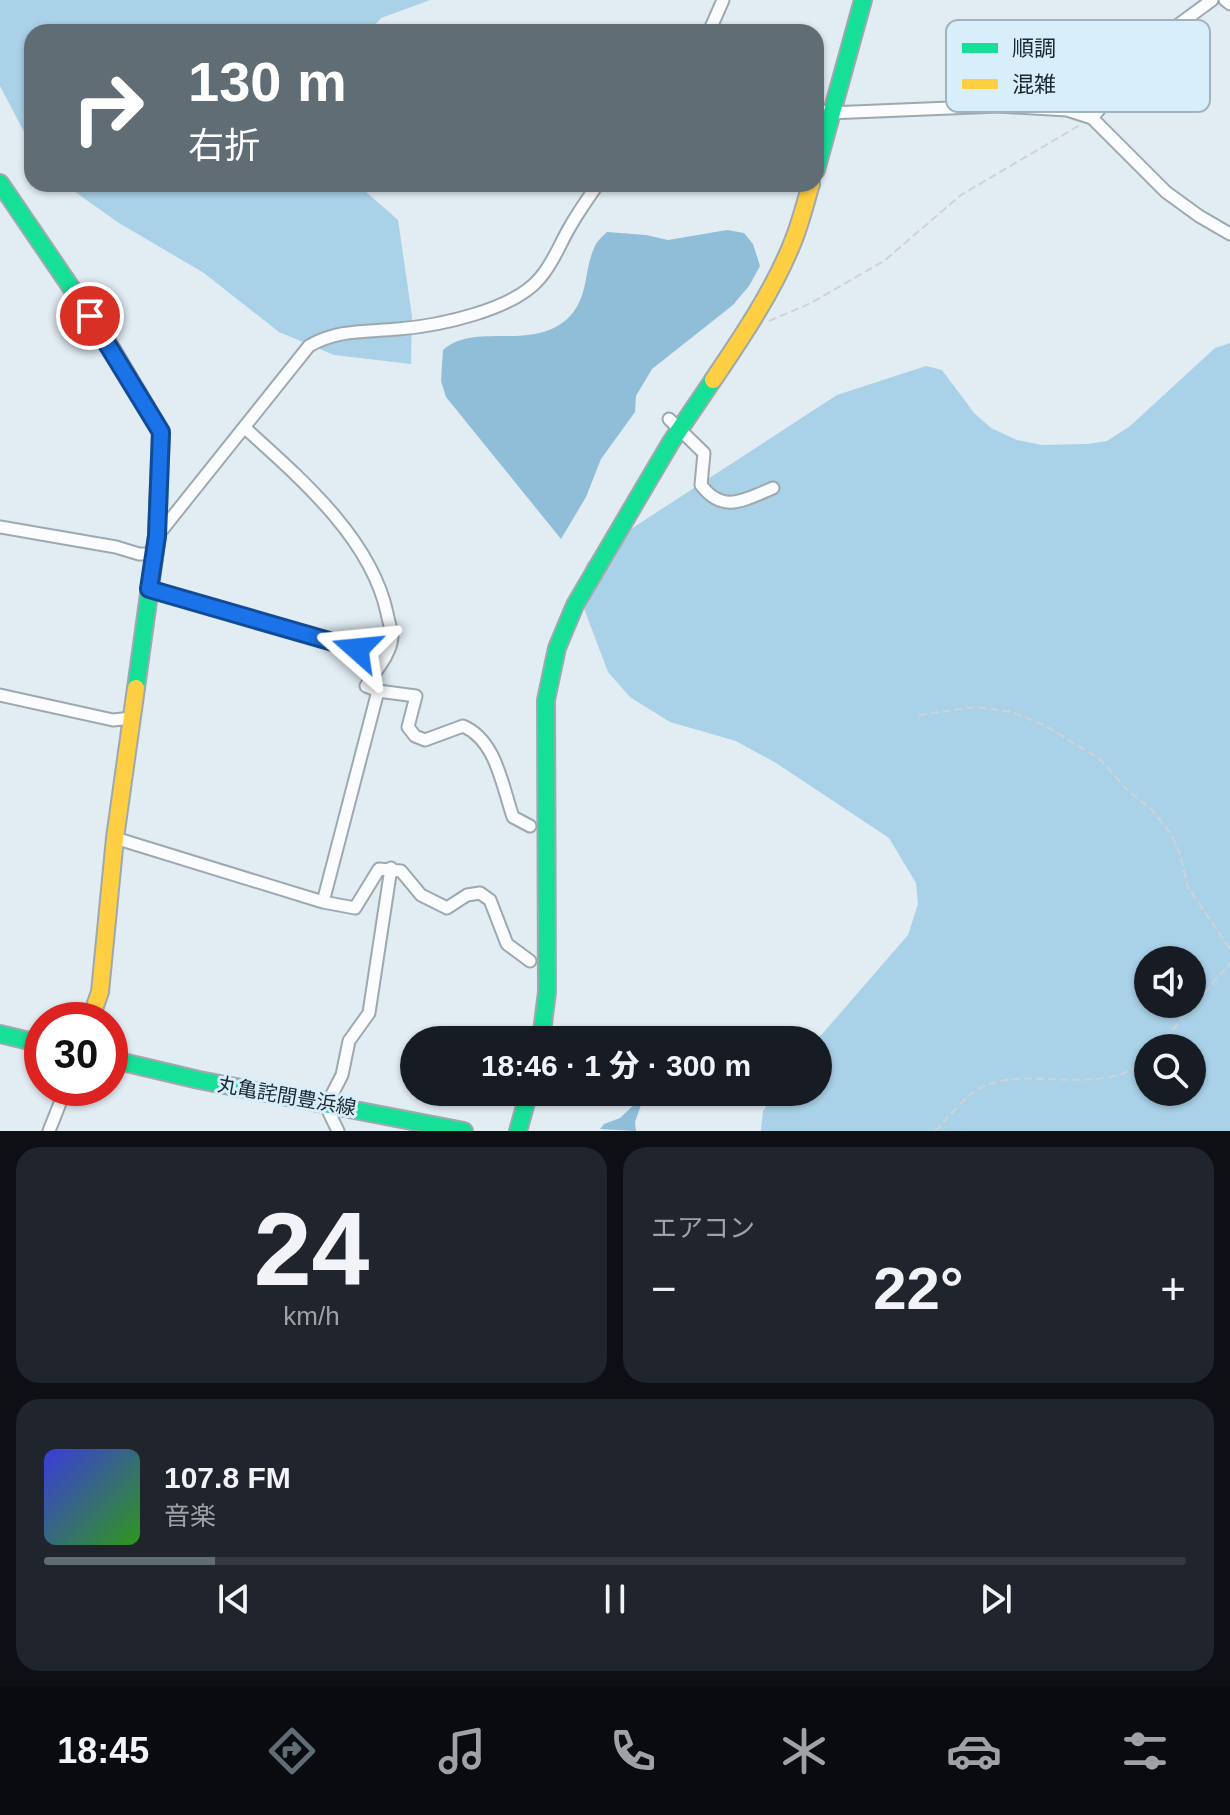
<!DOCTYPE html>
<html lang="ja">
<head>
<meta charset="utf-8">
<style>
  body { margin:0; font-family:Helvetica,"Noto Sans JP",sans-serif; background:#20242c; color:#f1f3f6; height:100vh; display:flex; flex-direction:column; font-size:30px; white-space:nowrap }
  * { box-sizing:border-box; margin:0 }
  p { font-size:26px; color:#9ea1a6 }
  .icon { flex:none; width:44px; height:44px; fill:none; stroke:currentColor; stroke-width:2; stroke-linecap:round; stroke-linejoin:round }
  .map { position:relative; height:1131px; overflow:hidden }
  .drawer { display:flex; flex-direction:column; gap:16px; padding:16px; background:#0d0f14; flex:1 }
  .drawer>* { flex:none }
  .hud { position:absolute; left:24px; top:24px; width:800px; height:168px; border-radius:24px; box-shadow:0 2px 6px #0004; background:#606d75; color:#fff; overflow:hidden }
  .tools { position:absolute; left:1134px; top:946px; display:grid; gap:16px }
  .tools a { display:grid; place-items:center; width:72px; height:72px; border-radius:50%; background:#171b24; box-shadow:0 2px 6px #0004; font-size:40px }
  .speed { position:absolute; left:24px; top:1002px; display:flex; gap:16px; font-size:40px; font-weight:700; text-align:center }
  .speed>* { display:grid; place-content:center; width:104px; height:104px; border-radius:50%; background:#171b24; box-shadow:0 2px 6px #0004; line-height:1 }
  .speed .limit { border:12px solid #d22; background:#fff; color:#111 }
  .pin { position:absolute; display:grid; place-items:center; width:68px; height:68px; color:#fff; margin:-34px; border:4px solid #fff; border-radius:50%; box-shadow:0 2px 8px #0007 }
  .me { position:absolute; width:88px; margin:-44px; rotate:288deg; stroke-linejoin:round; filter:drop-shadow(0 0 6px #0008) }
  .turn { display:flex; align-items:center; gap:28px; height:168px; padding:0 32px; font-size:36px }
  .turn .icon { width:104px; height:104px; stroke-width:2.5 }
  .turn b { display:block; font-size:56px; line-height:68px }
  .big { font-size:60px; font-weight:800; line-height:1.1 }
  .drawer .widget { flex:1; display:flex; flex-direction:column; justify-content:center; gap:12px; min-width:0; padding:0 28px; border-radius:24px; background:#20242c }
  .drawer .dial { align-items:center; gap:0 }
  .dial b { font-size:104px; line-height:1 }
  .song { display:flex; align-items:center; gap:24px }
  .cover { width:96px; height:96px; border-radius:12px; background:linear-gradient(135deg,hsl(240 70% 55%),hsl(110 70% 35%)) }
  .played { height:8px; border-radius:4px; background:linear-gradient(90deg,#606d75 15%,#363941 15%) }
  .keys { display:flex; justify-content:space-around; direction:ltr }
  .heat { display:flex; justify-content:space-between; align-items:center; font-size:44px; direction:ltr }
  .drawer .tiles { flex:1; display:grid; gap:16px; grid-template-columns:1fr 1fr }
  .widget:last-child { grid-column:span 2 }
  .trip { position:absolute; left:400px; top:1026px; width:432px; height:80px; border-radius:40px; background:#171b24; box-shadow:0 2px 6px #0004; font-weight:800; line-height:80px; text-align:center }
  .menu { display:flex; height:128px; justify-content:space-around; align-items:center; background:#090b0e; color:#9ea1a6 }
  .menu .icon { width:56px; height:56px }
  .menu .active { color:#606d75 }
  .menu b { font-size:36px; color:#f1f3f6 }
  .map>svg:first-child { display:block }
  .forest { fill:#a9d1e7; fill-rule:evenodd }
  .water { fill:#90bed8 }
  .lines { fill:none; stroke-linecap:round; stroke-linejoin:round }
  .street-casing { stroke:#9ea9af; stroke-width:15 }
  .fast-casing { stroke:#9ea9af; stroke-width:20 }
  .slow-casing { stroke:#9ea9af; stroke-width:20 }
  .path { stroke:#d0d3d5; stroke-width:2; stroke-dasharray:8 4; stroke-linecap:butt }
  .street { stroke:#fafcfd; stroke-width:11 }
  .fast { stroke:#16e098; stroke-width:16 }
  .slow { stroke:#ffcf43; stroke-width:16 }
  .route-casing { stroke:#114b97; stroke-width:20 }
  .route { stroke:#1a73e8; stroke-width:14 }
  .labels { text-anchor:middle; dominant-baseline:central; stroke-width:6; stroke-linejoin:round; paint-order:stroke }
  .street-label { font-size:20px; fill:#1b2931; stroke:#d9eefb }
  .key { fill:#d9eefb; stroke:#a0b3be; stroke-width:2 }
  .key-label { font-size:22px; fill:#1b2931 }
</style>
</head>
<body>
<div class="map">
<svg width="1230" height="1131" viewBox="0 0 1230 1131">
  <rect width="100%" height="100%" fill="#e1ecf3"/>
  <path class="forest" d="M 0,0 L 430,0 L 381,18 L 369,32 L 32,32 L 32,147 L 0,86 Z
    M 64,184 L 357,184 L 398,220 L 412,316 L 411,364 L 334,355 L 279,332 L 204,273 L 119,223 Z
    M 1230,343 L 1230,1131 L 761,1131 L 763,1111 L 775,1092 L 818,1092 L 817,1040 L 908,935 L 918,904 L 916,883 L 889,838 L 776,763 L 736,741 L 670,722 L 630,697 L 608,672 L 583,606 L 581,581 L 587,563 L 608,544 L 837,395 L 926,366 L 942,370 L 974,413 L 991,428 L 1017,440 L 1042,445 L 1088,444 L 1107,441 L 1129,427 L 1215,348 ZM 1148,960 L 1192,960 L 1192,1004 L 1148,1004 ZM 1148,1048 L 1192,1048 L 1192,1092 L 1148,1092 Z"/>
  <path class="water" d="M 727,230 L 744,233 L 753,244 L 760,266 L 749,286 L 733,305 L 652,369 L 636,396 L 635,412 L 601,459 L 586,497 L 561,539 L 446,397 L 441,381 L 443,350 C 474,322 529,351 566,320 C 590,299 583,270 595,246 C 597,241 603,236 607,232 L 646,235 L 668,240 Z
    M 640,1099 L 642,1102 L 635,1122 L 636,1131 L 600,1129 L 604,1124 L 620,1118 Z"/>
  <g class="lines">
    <g class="street-casing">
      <path id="street" d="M 1225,0 L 1230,4
        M 709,32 L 723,0
        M 816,109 L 829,113 L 998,106 L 1067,110 L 1092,118 L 1166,192 L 1199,216 L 1230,234
        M 1092,118 L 1140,61 L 1174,28 L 1212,0
        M 669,419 L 704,453 L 701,485 C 723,514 744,500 773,488
        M 245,428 C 299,477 371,538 387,613 C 388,620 392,630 392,637 C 391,654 375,672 366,686 L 378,691 L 416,696 L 408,727 L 415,736 L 425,740 L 463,726 C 496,740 502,785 513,817 L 530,826
        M 0,527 L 116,547 L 139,554 L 155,554
        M 158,535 L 309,346 C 338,329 366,332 398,329 C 438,326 514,310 540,278 C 554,262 560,243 571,225 C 579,211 589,197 598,184
        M 149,589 L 330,639 L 385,658
        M 0,695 L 113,720 L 132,718
        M 115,838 L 323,902 L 355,908 L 379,869 L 401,871 L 421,895 L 447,908 L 467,895 L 480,893 L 490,900 L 507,944 L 530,961
        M 323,902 L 378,691
        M 49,1131 L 66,1088
        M 338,1131 L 326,1106 L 342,1075 L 349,1041 L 369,1013 L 391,868"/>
    </g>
    <g class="fast-casing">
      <path id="fast" d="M 816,170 L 863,0
        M 0,183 L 104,336 L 161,432 L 157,536 L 136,688
        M 0,1034 L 42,1044
        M 541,1040 L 547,992 L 546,700 L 557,648 L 575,605 L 671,442 L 713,380
        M 110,1059 L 199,1080 L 464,1131
        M 518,1131 L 529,1092"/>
    </g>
    <g class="slow-casing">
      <path id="slow" d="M 713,380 C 742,337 772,293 792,244 C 800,225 805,204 811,184
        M 90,1020 L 100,992 L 115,838 L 136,688"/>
    </g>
    <path class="path" d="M 769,321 L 811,303 L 884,261 L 961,195 L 1080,125
      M 919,715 L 976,707 L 1012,712 L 1044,725 L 1100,759 L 1126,789 L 1152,810 L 1171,834 L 1180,854 L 1188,887 L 1230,949
      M 1157,1048 L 1230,963
      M 935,1131 C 949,1118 963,1097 980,1088 C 1028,1063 1105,1101 1148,1057"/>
    <use href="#street" class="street"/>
    <use href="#fast" class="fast"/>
    <use href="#slow" class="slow"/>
  </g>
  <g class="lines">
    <g class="route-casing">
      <path id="route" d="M 90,316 L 161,432 L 157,536 L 149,589 L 357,649"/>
    </g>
    <use href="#route" class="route"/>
  </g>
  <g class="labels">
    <g class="street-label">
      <text transform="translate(287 1096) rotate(10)">丸亀詫間豊浜線</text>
    </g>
  </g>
  <rect x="946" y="20" width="264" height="92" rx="12" class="key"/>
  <rect x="962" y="43" width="36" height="10" fill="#16e098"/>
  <rect x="962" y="79" width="36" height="10" fill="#ffcf43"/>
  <g class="key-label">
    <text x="1012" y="56">順調</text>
    <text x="1012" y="92">混雑</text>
  </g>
</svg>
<div class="tools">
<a><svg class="icon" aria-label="sound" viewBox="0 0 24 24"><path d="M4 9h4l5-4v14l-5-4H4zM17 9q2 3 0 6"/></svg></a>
<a><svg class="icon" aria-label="search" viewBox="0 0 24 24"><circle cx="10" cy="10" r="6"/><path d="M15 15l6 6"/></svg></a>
</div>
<div class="speed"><div class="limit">30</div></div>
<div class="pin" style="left:90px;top:316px;background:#d93025"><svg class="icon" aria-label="arrive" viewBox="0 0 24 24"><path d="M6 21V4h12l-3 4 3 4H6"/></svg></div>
<svg class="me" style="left:357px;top:649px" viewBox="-20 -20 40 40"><path d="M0-17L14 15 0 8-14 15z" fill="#1a73e8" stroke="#fff" stroke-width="4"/></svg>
<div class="trip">18:46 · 1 分 · 300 m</div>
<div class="hud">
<div class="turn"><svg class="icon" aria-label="right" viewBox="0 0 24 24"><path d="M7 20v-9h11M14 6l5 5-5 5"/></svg><div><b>130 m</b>右折</div></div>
</div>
</div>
<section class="drawer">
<div class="tiles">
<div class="widget dial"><b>24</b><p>km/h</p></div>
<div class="widget"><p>エアコン</p>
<div class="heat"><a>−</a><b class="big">22°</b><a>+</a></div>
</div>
<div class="widget">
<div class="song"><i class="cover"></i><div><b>107.8 FM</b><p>音楽</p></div></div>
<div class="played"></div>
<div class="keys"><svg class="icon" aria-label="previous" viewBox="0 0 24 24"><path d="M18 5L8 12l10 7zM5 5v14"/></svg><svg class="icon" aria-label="pause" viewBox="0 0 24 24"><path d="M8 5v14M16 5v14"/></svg><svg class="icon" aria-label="next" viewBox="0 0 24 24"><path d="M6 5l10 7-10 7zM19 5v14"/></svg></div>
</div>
</div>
</section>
<nav class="menu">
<b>18:45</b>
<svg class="icon active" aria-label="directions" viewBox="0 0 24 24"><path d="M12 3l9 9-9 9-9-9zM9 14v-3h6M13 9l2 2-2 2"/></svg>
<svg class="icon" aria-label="music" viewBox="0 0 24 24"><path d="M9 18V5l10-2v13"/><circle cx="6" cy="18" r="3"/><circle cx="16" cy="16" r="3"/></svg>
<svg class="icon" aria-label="phone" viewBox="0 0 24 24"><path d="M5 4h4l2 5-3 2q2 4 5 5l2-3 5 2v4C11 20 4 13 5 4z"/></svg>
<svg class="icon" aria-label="climate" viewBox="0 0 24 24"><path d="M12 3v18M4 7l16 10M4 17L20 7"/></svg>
<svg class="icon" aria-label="car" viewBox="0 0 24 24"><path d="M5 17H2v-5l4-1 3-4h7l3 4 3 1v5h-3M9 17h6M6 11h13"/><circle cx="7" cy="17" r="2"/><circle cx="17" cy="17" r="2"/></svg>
<svg class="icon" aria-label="filters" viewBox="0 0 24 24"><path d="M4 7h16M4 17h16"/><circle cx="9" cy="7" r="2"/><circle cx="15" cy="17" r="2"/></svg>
</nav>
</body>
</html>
